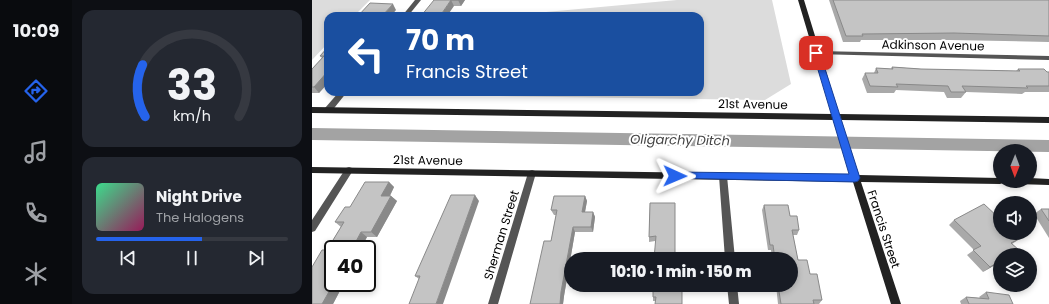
<!DOCTYPE html>
<html lang="en">
<head>
<meta charset="utf-8">
<style>
  body { margin:0; font-family:Poppins,sans-serif; background:#242831; color:#f1f3f6; height:100vh; display:flex; flex-direction:column; font-size:15px; white-space:nowrap }
  * { box-sizing:border-box; margin:0 }
  p { font-size:13px; color:#9ea1a6 }
  .icon { flex:none; width:22px; height:22px; fill:none; stroke:currentColor; stroke-width:2; stroke-linecap:round; stroke-linejoin:round }
  .map { position:relative; flex:1; overflow:hidden }
  .details { display:flex; flex-direction:column; gap:10px; padding:10px; background:#0d0f14; width:240px }
  .details>* { flex:none }
  .banner { position:absolute; left:12px; top:12px; width:380px; height:84px; border-radius:12px; box-shadow:0 2px 6px #0003; background:#1a4fa0; color:#fff; overflow:hidden }
  .needle { width:26px; rotate:181deg }
  .tools { position:absolute; left:681px; top:144px; display:grid; gap:8px }
  .tools a { display:grid; place-items:center; width:44px; height:44px; border-radius:50%; background:#171b24; box-shadow:0 2px 6px #0003; font-size:20px }
  .speed { position:absolute; left:12px; top:240px; display:flex; gap:8px; font-size:20px; font-weight:700; text-align:center }
  .speed>* { display:grid; place-content:center; width:52px; height:52px; border-radius:50%; background:#171b24; box-shadow:0 2px 6px #0003; line-height:1 }
  .speed .limit { border:2px solid #111; border-radius:6px; background:#fff; color:#111 }
  .pin { position:absolute; display:grid; place-items:center; width:34px; height:34px; color:#fff; margin:-17px; border-radius:8px; box-shadow:0 2px 6px #0006 }
  .me { position:absolute; width:44px; margin:-22px; rotate:91deg; stroke-linejoin:round; filter:drop-shadow(0 0 3px #0008) }
  .turn { display:flex; align-items:center; gap:14px; height:84px; padding:0 16px; font-size:18px }
  .turn .icon { width:52px; height:52px; stroke-width:2.5 }
  .turn b { display:block; font-size:28px; line-height:34px }
  .details .card { flex:1; display:flex; flex-direction:column; justify-content:center; gap:6px; min-width:0; padding:0 14px; border-radius:12px; background:#242831 }
  .details .dial { align-items:center; gap:0 }
  .dial svg { height:104px; overflow:visible; fill:none; stroke:#363941; stroke-width:7; stroke-linecap:round; text-anchor:middle }
  .dial text { fill:#f1f3f6; stroke:none }
  .song { display:flex; align-items:center; gap:12px }
  .cover { width:48px; height:48px; border-radius:6px; background:linear-gradient(135deg,hsl(150 70% 55%),hsl(330 70% 35%)) }
  .played { height:4px; border-radius:2px; background:linear-gradient(90deg,#2563eb 55%,#363941 55%) }
  .keys { display:flex; justify-content:space-around; direction:ltr }
  .trip { position:absolute; left:252px; top:252px; width:234px; height:40px; border-radius:20px; background:#171b24; box-shadow:0 2px 6px #0003; font-weight:800; line-height:40px; text-align:center }
  main { display:flex; flex:1; min-height:0 }
  .dock { display:flex; flex-direction:column; width:72px; justify-content:space-around; align-items:center; background:#090b0e; color:#9ea1a6 }
  .dock .icon { width:28px; height:28px }
  .dock .active { color:#2563eb }
  .dock b { font-size:18px; color:#f1f3f6 }
  .map>svg:first-child { display:block }
  .green { fill:#dcdcdc }
  .lines { fill:none; stroke-linecap:round; stroke-linejoin:round }
  .canal { fill:#a3a3a3; fill-rule:evenodd }
  .street { fill:#555; fill-rule:evenodd }
  .secondary { fill:#222; fill-rule:evenodd }
  .wall { fill:#a9a9a9 }
  .shaded-wall { fill:#898989 }
  .building { fill:#c4c4c4; stroke:#898989 }
  .route { fill:#2563eb; stroke:#184099 }
  .labels { text-anchor:middle; dominant-baseline:central; stroke-width:4; stroke-linejoin:round; paint-order:stroke }
  .street-label { font-size:12px; fill:#000; stroke:#fff }
  .water-label { font-size:13px; font-style:italic; fill:#444; stroke:#fff }
</style>
</head>
<body>
<main>
<nav class="dock">
<b>10:09</b>
<svg class="icon active" aria-label="directions" viewBox="0 0 24 24"><path d="M12 3l9 9-9 9-9-9zM9 14v-3h6M13 9l2 2-2 2"/></svg>
<svg class="icon" aria-label="music" viewBox="0 0 24 24"><path d="M9 18V5l10-2v13"/><circle cx="6" cy="18" r="3"/><circle cx="16" cy="16" r="3"/></svg>
<svg class="icon" aria-label="phone" viewBox="0 0 24 24"><path d="M5 4h4l2 5-3 2q2 4 5 5l2-3 5 2v4C11 20 4 13 5 4z"/></svg>
<svg class="icon" aria-label="climate" viewBox="0 0 24 24"><path d="M12 3v18M4 7l16 10M4 17L20 7"/></svg>
</nav>
<section class="details">
<div class="card dial"><svg viewBox="0 0 100 80">
<path d="M14 69A42 42 0 1 1 86 69"/>
<path d="M14 69A42 42 0 0 1 12 29" stroke="#2563eb"/>
<text x="50" y="56" font-size="32" font-weight="700">33</text>
<text x="50" y="72" font-size="11">km/h</text>
</svg></div>
<div class="card">
<div class="song"><i class="cover"></i><div><b>Night Drive</b><p>The Halogens</p></div></div>
<div class="played"></div>
<div class="keys"><svg class="icon" aria-label="previous" viewBox="0 0 24 24"><path d="M18 5L8 12l10 7zM5 5v14"/></svg><svg class="icon" aria-label="pause" viewBox="0 0 24 24"><path d="M8 5v14M16 5v14"/></svg><svg class="icon" aria-label="next" viewBox="0 0 24 24"><path d="M6 5l10 7-10 7zM19 5v14"/></svg></div>
</div>
</section>
<div class="map">
<svg width="737" height="304" viewBox="0 0 737 304">
  <rect width="100%" height="100%" fill="#fff"/>
  <path class="green" d="M 0,0 L 58,0 L 42,16 L 16,16 L 16,43 L 0,60 Z
    M 365,0 L 460,0 L 479,84 L 453,100 L 187,96 L 188,92 L 388,92 L 388,16 L 222,16 L 223,13 Z"/>
  <g class="lines">
    <path class="canal" d="M 0,128 L 737,140 L 737,152 L 0,140 Z"/>
    <path class="street" d="M 103,0 L 109,0 L 96,16 L 90,16 Z
      M 505,51 L 737,56 L 737,60 L 503,54 L 502,53 Z
      M 27,92 L 35,92 L 19,112 L 13,112 L 12,110 L 13,108 Z
      M 37,167 L 40,168 L 41,170 L 40,172 L 3,231 L 0,232 L 0,220 L 34,168 Z
      M 220,170 L 223,171 L 224,173 L 186,304 L 176,304 L 216,173 L 217,171 Z
      M 411,173 L 414,174 L 415,176 L 423,259 L 413,259 L 407,176 L 408,174 Z
      M 415,285 L 425,285 L 427,304 L 417,304 Z"/>
    <path class="secondary" d="M 486,0 L 492,0 L 527,114 L 737,117 L 737,123 L 529,120 L 547,175 L 688,178 L 688,181 L 692,181 L 691,183 L 688,184 L 549,182 L 589,304 L 579,304 L 541,182 L 0,173 L 0,167 L 538,175 L 521,120 L 0,113 L 0,107 L 520,114 Z
      M 718,178 L 737,179 L 737,185 L 700,184 L 697,183 L 696,181 L 718,181 Z"/>
  </g>
  <path class="wall" d="M 122,0 L 153,0 L 149,6 L 142,6 Z
    M 517,0 L 737,0 L 737,42 L 638,40 L 549,40 L 548,42 L 531,42 Z
    M 16,47 L 16,83 L 7,93 L 0,93 L 0,69 L 10,58 L 8,56 Z
    M 580,67 L 609,69 L 704,71 L 706,69 L 737,72 L 737,92 L 713,92 L 710,94 L 654,92 L 649,98 L 635,98 L 632,92 L 584,90 L 582,93 L 555,93 L 550,79 L 553,73 L 562,73 L 564,68 L 579,69 Z
    M 60,92 L 88,92 L 86,95 L 61,94 Z
    M 77,182 L 82,187 L 78,196 L 79,196 L 85,201 L 65,237 L 55,237 L 21,283 L 32,283 L 21,304 L 0,304 L 15,250 L 29,227 L 23,222 Z
    M 273,196 L 275,201 L 273,212 L 281,212 L 283,217 L 281,232 L 263,232 L 252,296 L 251,304 L 218,304 L 239,241 L 244,215 L 242,215 L 239,210 Z
    M 167,201 L 107,279 L 103,276 Z
    M 338,203 L 363,253 L 343,241 L 337,242 L 337,237 Z
    M 452,205 L 478,216 L 487,230 L 485,235 L 481,235 L 486,260 L 498,274 L 510,300 L 507,304 L 466,304 L 464,285 L 479,285 L 479,259 L 460,259 L 459,250 L 456,250 L 450,210 Z
    M 729,209 L 737,209 L 737,238 L 722,214 Z
    M 642,220 L 709,238 L 700,244 L 707,250 L 700,255 L 688,255 L 688,262 L 671,272 L 655,255 L 662,250 L 637,225 Z
    M 370,285 L 343,301 L 341,301 L 341,297 Z
    M 674,292 L 701,304 L 649,304 L 648,301 L 654,297 L 668,298 L 667,297 Z"/>
  <path class="shaded-wall" d="M 139,0 L 142,6 L 135,16 L 128,16 Z
    M 146,0 L 153,0 L 149,6 Z
    M 81,4 L 84,10 L 79,16 L 70,16 Z
    M 16,71 L 16,83 L 7,93 L 2,87 Z
    M 84,92 L 88,92 L 86,95 Z
    M 77,182 L 82,187 L 75,201 L 69,196 Z
    M 163,195 L 167,201 L 131,304 L 124,304 Z
    M 79,196 L 85,201 L 65,237 L 59,232 Z
    M 273,196 L 275,201 L 272,217 L 270,212 Z
    M 281,212 L 283,217 L 281,232 L 279,227 Z
    M 261,227 L 263,232 L 252,296 L 251,304 L 248,304 L 249,292 Z
    M 49,232 L 55,237 L 49,249 L 40,249 Z
    M 688,261 L 688,262 L 671,272 L 678,267 Z
    M 22,283 L 32,283 L 21,304 L 10,304 Z"/>
  <path class="building" d="M 122,0 L 147,0 L 139,0 L 128,16 L 109,16 Z
    M 521,0 L 737,0 L 737,36 L 642,33 L 550,34 L 551,36 L 534,36 Z
    M 58,3 L 81,4 L 70,16 L 46,16 Z
    M 16,47 L 16,71 L 2,87 L 0,87 L 0,69 L 12,56 L 8,56 Z
    M 580,67 L 609,69 L 708,71 L 706,69 L 732,69 L 735,72 L 737,72 L 737,86 L 714,86 L 716,88 L 650,86 L 654,92 L 639,92 L 636,86 L 584,84 L 586,87 L 558,86 L 553,73 L 566,73 L 564,68 L 581,69 Z
    M 53,182 L 77,182 L 69,196 L 79,196 L 59,232 L 49,232 L 40,249 L 21,249 L 21,283 L 22,283 L 10,304 L 0,304 L 0,267 L 10,250 L 15,250 L 32,222 L 23,222 L 33,207 L 38,207 Z
    M 139,195 L 163,195 L 124,304 L 97,304 L 108,276 L 103,276 Z
    M 242,196 L 273,196 L 270,212 L 281,212 L 279,227 L 261,227 L 249,292 L 248,304 L 218,304 L 232,241 L 239,241 L 245,210 L 239,210 Z
    M 338,203 L 363,203 L 363,253 L 370,253 L 370,259 L 342,259 L 344,236 L 337,237 Z
    M 672,204 L 688,219 L 688,233 L 704,233 L 709,238 L 699,243 L 707,250 L 698,255 L 688,255 L 688,261 L 678,267 L 661,250 L 669,246 L 642,220 Z
    M 452,205 L 476,205 L 478,216 L 485,216 L 487,230 L 480,230 L 486,260 L 495,260 L 498,274 L 505,274 L 510,300 L 501,300 L 502,304 L 469,304 L 466,285 L 479,285 L 479,259 L 463,259 L 461,245 L 458,245 Z
    M 729,209 L 737,209 L 737,221 Z
    M 341,285 L 370,285 L 370,304 L 343,304 L 344,297 L 341,297 Z
    M 674,292 L 697,295 L 701,304 L 657,304 L 654,297 L 677,299 Z"/>
  <path class="route" d="M 504,51 L 508,53 L 548,178 L 546,181 L 543,182 L 360,178 L 359,176 L 360,173 L 363,172 L 537,174 L 501,53 Z"/>
  <g class="labels">
    <g class="street-label">
      <text transform="translate(621 45) rotate(1)">Adkinson Avenue</text>
      <text transform="translate(441 104) rotate(1)">21st Avenue</text>
      <text transform="translate(116 160) rotate(1)">21st Avenue</text>
      <text transform="translate(572 229) rotate(72)">Francis Street</text>
      <text transform="translate(189 235) rotate(-73)">Sherman Street</text>
    </g>
    <g class="water-label">
      <text transform="translate(368 140) rotate(1)">Oligarchy Ditch</text>
    </g>
  </g>
</svg>
<div class="tools">
<a><svg class="needle" viewBox="-14 -14 28 28"><path d="M0-13l5 13h-10z" fill="#e53935"/><path d="M0 13l5-13h-10z" fill="#9ea1a6"/></svg></a>
<a><svg class="icon" aria-label="sound" viewBox="0 0 24 24"><path d="M4 9h4l5-4v14l-5-4H4zM17 9q2 3 0 6"/></svg></a>
<a><svg class="icon" aria-label="layers" viewBox="0 0 24 24"><path d="M12 4l9 5-9 5-9-5zM3 14l9 5 9-5"/></svg></a>
</div>
<div class="speed"><div class="limit">40</div></div>
<div class="pin" style="left:504px;top:53px;background:#d93025"><svg class="icon" aria-label="arrive" viewBox="0 0 24 24"><path d="M6 21V4h12l-3 4 3 4H6"/></svg></div>
<svg class="me" style="left:363px;top:176px" viewBox="-20 -20 40 40"><path d="M0-17L14 15 0 8-14 15z" fill="#2563eb" stroke="#fff" stroke-width="4"/></svg>
<div class="trip">10:10 · 1 min · 150 m</div>
<div class="banner">
<div class="turn"><svg class="icon" aria-label="left" viewBox="0 0 24 24"><path d="M17 20v-9H6M10 6l-5 5 5 5"/></svg><div><b>70 m</b>Francis Street</div></div>
</div>
</div>
</main>
</body>
</html>
